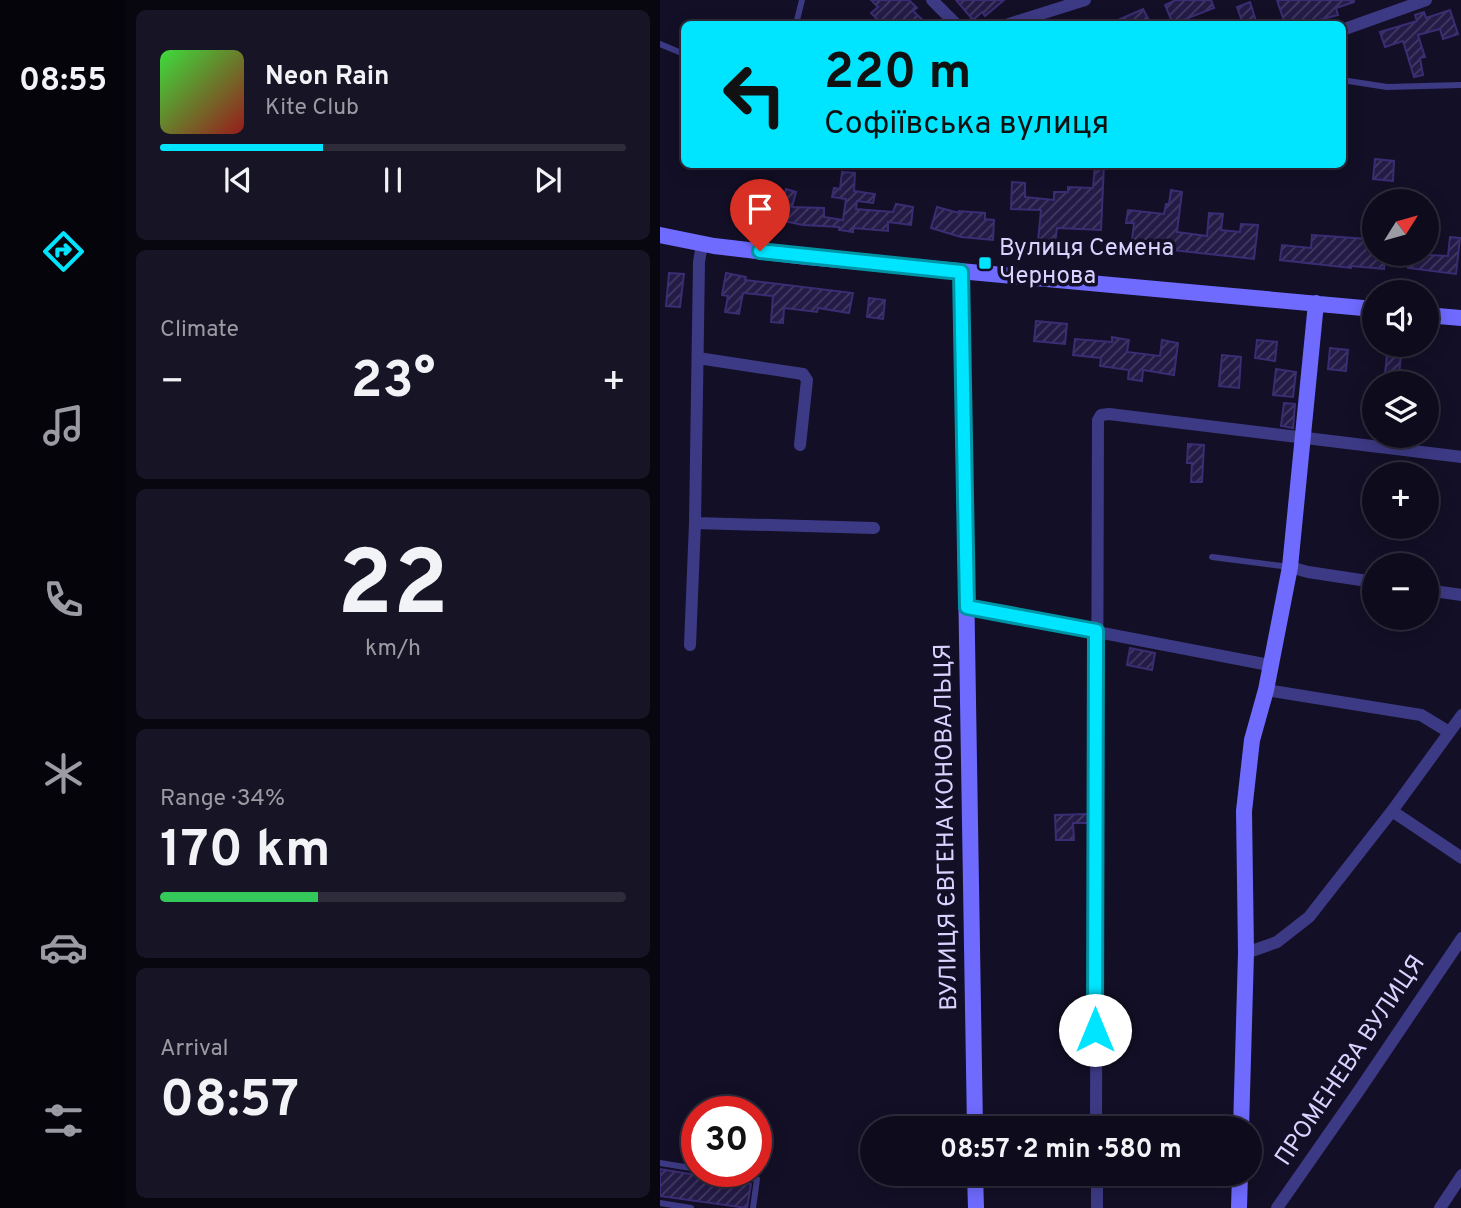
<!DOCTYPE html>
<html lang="en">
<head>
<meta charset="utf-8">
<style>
  body { margin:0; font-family:Overpass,sans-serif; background:#171425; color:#f1f3f6; height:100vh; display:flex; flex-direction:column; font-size:26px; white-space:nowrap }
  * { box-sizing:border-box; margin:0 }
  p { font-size:23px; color:#9b9ba3 }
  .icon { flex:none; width:38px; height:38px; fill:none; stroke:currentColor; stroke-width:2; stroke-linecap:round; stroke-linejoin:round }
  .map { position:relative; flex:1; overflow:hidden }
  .panel { display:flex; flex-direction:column; gap:10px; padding:10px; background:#08060f; width:534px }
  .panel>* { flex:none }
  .guide { position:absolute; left:21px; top:21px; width:665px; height:147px; border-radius:10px; box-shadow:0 4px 18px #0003,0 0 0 2px #2e2b3b; background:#00e5ff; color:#111; overflow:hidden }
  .needle { width:46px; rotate:53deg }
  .tools { position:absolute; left:702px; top:189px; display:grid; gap:14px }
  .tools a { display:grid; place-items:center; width:77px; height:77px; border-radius:50%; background:#0e0b1c; box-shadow:0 4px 18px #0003,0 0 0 2px #2e2b3b; font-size:35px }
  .speed { position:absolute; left:21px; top:1096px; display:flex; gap:14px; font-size:35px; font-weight:700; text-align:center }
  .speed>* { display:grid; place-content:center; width:91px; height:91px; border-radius:50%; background:#0e0b1c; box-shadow:0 4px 18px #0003,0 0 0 2px #2e2b3b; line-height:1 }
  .speed .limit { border:10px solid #d22; background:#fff; color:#111 }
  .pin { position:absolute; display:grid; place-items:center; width:60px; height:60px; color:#fff; margin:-72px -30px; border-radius:50% 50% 50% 0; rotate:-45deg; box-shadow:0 0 7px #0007 }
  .pin .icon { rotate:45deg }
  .me { position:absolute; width:77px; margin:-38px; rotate:0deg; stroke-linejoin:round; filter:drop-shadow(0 0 5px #0008) }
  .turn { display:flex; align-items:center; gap:24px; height:147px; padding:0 28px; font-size:32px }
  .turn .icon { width:91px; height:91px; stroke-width:2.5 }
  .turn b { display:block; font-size:49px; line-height:60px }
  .big { font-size:52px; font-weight:700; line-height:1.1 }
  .panel .card { flex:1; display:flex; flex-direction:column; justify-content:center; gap:10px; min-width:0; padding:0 24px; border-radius:10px; background:#171425 }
  .panel .dial { align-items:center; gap:0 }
  .dial b { font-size:91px; line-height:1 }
  .song { display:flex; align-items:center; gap:21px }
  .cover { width:84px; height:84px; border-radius:10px; background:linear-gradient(135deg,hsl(120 70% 55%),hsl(0 70% 35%)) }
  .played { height:7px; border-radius:4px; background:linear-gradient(90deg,#00e5ff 35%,#2e2b3b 35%) }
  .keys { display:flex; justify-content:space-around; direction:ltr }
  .heat { display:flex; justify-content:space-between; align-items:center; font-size:38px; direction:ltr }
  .charge { height:10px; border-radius:5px; background:linear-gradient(90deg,#34c759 34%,#2e2b3b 0) }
  .trip { position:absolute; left:200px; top:1116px; width:402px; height:70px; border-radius:35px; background:#0e0b1c; box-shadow:0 4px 18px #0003,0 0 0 2px #2e2b3b; font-weight:700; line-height:70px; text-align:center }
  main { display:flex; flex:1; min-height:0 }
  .dock { display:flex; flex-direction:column; width:126px; justify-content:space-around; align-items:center; background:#06040b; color:#9b9ba3 }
  .dock .icon { width:49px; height:49px }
  .dock .active { color:#00e5ff }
  .dock b { font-size:32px; color:#f1f3f6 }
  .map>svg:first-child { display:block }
  .building { fill:url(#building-hatch); stroke:#3b2d73; stroke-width:2 }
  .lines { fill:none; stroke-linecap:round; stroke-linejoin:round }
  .lane { stroke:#3d3a85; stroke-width:6 }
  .street { stroke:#3d3a85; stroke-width:12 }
  .secondary { stroke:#6f6bff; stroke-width:16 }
  .route-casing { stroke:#0095a6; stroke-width:18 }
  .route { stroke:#00e5ff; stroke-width:12 }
  .poi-dot { fill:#00e5ff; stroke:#130f26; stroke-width:2.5 }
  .labels { text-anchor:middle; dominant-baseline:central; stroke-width:7; stroke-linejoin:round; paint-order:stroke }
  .poi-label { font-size:24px; fill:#d9d4ff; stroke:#130f26; text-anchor:start }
  .street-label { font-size:24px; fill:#d9d4ff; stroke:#130f26 }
</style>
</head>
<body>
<main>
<nav class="dock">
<b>08:55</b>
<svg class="icon active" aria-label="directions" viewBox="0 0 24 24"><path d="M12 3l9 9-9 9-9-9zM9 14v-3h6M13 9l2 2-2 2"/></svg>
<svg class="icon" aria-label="music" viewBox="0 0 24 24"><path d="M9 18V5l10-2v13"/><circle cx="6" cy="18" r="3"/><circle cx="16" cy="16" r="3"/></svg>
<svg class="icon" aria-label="phone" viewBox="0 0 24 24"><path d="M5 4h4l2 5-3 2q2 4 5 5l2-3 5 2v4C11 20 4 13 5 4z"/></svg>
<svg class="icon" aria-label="climate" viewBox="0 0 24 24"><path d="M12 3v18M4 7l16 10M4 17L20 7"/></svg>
<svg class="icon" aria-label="car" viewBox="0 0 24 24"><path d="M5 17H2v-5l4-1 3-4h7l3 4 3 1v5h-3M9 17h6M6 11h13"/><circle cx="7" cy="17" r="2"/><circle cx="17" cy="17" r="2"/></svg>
<svg class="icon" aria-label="filters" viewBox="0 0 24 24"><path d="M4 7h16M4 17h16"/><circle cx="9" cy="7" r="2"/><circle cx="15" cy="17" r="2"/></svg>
</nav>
<section class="panel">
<div class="card">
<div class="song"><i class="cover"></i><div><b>Neon Rain</b><p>Kite Club</p></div></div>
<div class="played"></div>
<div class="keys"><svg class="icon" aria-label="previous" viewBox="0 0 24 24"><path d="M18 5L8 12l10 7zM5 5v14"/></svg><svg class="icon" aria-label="pause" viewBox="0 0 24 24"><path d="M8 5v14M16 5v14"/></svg><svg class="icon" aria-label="next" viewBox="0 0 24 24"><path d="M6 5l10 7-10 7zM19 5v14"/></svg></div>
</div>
<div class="card"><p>Climate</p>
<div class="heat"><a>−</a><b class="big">23°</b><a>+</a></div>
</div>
<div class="card dial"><b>22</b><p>km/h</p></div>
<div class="card"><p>Range · 34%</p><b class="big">170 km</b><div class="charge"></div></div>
<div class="card"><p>Arrival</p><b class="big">08:57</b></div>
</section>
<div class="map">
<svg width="802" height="1208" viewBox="0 0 802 1208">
  <defs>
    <pattern id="building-hatch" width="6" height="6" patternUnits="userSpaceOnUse" patternTransform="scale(1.75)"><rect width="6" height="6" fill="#241b47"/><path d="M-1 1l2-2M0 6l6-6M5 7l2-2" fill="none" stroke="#433b63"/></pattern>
  </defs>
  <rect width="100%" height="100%" fill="#130f26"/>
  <path class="building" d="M 211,0 L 249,0 L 257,8 L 253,11 L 267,24 L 222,24 L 211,13 L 218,7 Z
    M 296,0 L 344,0 L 325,16 L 322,12 L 313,20 Z
    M 516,0 L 551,0 L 554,8 L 513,24 L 505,5 Z
    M 617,0 L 694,0 L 694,2 L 676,8 L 678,15 L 643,24 L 625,24 Z
    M 590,2 L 597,24 L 583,24 L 577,7 Z
    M 483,9 L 491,24 L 449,24 Z
    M 790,10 L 798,34 L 783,39 L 780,29 L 758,35 L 765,57 L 760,58 L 763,75 L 754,77 L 743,41 L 725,47 L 720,32 L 757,21 L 755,15 L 764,12 L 766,18 Z
    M 715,159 L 734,161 L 733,181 L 713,179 Z
    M 435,164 L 444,164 L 441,230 L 397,228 L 395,243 L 378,241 L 381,210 L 351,209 L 352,182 L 365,183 L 365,197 L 394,200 L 394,192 L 408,192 L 408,187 L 433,188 Z
    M 182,172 L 195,173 L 194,191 L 215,194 L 213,203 L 197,201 L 196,209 L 233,212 L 236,204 L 253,207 L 251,225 L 228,222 L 228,231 L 193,228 L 193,232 L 179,230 L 179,227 L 143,225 L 119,220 L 126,189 L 136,192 L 132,207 L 164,208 L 164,217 L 183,220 L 186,199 L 172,197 L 174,188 L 180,189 Z
    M 511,190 L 522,192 L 517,232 L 547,236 L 549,213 L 563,214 L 561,230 L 580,232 L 581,224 L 598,225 L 594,259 L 485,247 L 485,250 L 471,248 L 474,223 L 466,223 L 468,210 L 504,214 L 506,204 L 509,204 Z
    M 78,193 L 95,195 L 93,211 L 77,209 Z
    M 277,207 L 299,213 L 299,211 L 325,213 L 325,219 L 334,220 L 333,240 L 301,237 L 271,228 Z
    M 652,235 L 708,239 L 708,243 L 714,243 L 714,254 L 725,254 L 724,269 L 691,266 L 691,268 L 620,260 L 622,245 L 651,248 Z
    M 790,237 L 800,238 L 796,274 L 748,268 L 750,254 L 788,256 Z
    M 9,273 L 24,274 L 20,307 L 6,306 Z
    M 66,273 L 86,277 L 85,280 L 193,293 L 189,313 L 158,308 L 157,312 L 124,308 L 123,323 L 111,322 L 113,296 L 83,293 L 79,314 L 65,312 L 68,296 L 62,295 Z
    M 209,298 L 225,300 L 223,319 L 207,317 Z
    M 376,321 L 407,324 L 405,344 L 374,341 Z
    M 452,337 L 469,340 L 467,352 L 500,356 L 502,340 L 518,343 L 514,375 L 483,370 L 482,381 L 468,379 L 469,370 L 440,366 L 441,358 L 413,355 L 415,339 L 452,342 Z
    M 597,340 L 617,342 L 615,361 L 595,358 Z
    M 670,348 L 688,350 L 686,371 L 668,369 Z
    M 562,355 L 581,357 L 579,388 L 559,386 Z
    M 727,355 L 741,356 L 738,383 L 724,383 Z
    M 616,369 L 636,372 L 633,397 L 613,395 Z
    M 624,403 L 635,404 L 633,428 L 621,426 Z
    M 528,444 L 544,445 L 542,482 L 531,482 L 532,463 L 527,463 Z
    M 470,648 L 495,653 L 492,670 L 467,665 Z
    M 428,814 L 428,823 L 413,823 L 414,840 L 396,840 L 395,815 Z
    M 0,1169 L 91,1184 L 87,1208 L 0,1196 Z"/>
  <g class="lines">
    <path class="lane" d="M 136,24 L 142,0
      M 0,44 L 24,54
      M 682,80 L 727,87 L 802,85
      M 552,557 L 630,567
      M 0,1163 L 37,1169
      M 48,1171 L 97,1179 L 93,1208
      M 0,1203 L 31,1208"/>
    <path class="street" d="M 272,0 L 296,24
      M 349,24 L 425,0
      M 682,30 L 766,0
      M 38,358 L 143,374 L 147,380 L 140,445
      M 35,523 L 214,528
      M 630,567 L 648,572 L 714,582
      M 766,590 L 802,595
      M 307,607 L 609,665
      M 30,645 L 35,523 L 39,262 L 42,244
      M 606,690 L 761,715 L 789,732
      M 732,811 L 802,858
      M 586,953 L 617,942 L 649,917 L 732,811 L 802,715
      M 436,1129 L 438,420 L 441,415 L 449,414 L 802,457
      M 437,1174 L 437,1208
      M 617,1208 L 698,1092 L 802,938
      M 780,1208 L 802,1175"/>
    <path class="secondary" d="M 0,235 L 54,246 L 147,257 L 714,309
      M 301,272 L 315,1129
      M 766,315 L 802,318
      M 581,1129 L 586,953 L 584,811 L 592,740 L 606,690 L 630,567 L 656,303
      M 315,1174 L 316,1208
      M 579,1208 L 580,1174"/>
  </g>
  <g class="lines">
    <g class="route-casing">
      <path id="route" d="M 100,251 L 301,272 L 307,607 L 436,631 L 435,1030"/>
    </g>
    <use href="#route" class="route"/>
  </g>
  <rect class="poi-dot" x="318" y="256" width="14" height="14" rx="3.5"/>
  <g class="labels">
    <g class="poi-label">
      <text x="339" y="249">Вулиця Семена<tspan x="339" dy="28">Чернова</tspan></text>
    </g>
    <g class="street-label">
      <text transform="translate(287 827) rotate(-91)">ВУЛИЦЯ ЄВГЕНА КОНОВАЛЬЦЯ</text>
      <text transform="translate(691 1061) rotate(-56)">ПРОМЕНЕВА ВУЛИЦЯ</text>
    </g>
  </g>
</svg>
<div class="tools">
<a><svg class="needle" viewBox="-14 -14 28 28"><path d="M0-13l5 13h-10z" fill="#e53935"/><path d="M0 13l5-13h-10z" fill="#9b9ba3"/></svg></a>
<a><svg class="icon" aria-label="sound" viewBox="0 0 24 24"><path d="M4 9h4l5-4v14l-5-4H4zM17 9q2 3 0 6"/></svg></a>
<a><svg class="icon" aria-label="layers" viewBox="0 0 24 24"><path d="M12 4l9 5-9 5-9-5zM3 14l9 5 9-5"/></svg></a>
<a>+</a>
<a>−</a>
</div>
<div class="speed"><div class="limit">30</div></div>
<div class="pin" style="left:100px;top:251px;background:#d93025"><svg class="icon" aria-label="arrive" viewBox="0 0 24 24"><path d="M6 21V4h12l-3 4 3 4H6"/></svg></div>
<svg class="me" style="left:435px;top:1030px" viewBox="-20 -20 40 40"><circle r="19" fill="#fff"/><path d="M0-13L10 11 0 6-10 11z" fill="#00e5ff"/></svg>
<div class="trip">08:57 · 2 min · 580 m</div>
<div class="guide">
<div class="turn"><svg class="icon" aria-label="left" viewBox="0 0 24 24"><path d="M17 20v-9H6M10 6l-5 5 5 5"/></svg><div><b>220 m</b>Софіївська вулиця</div></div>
</div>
</div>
</main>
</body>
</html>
